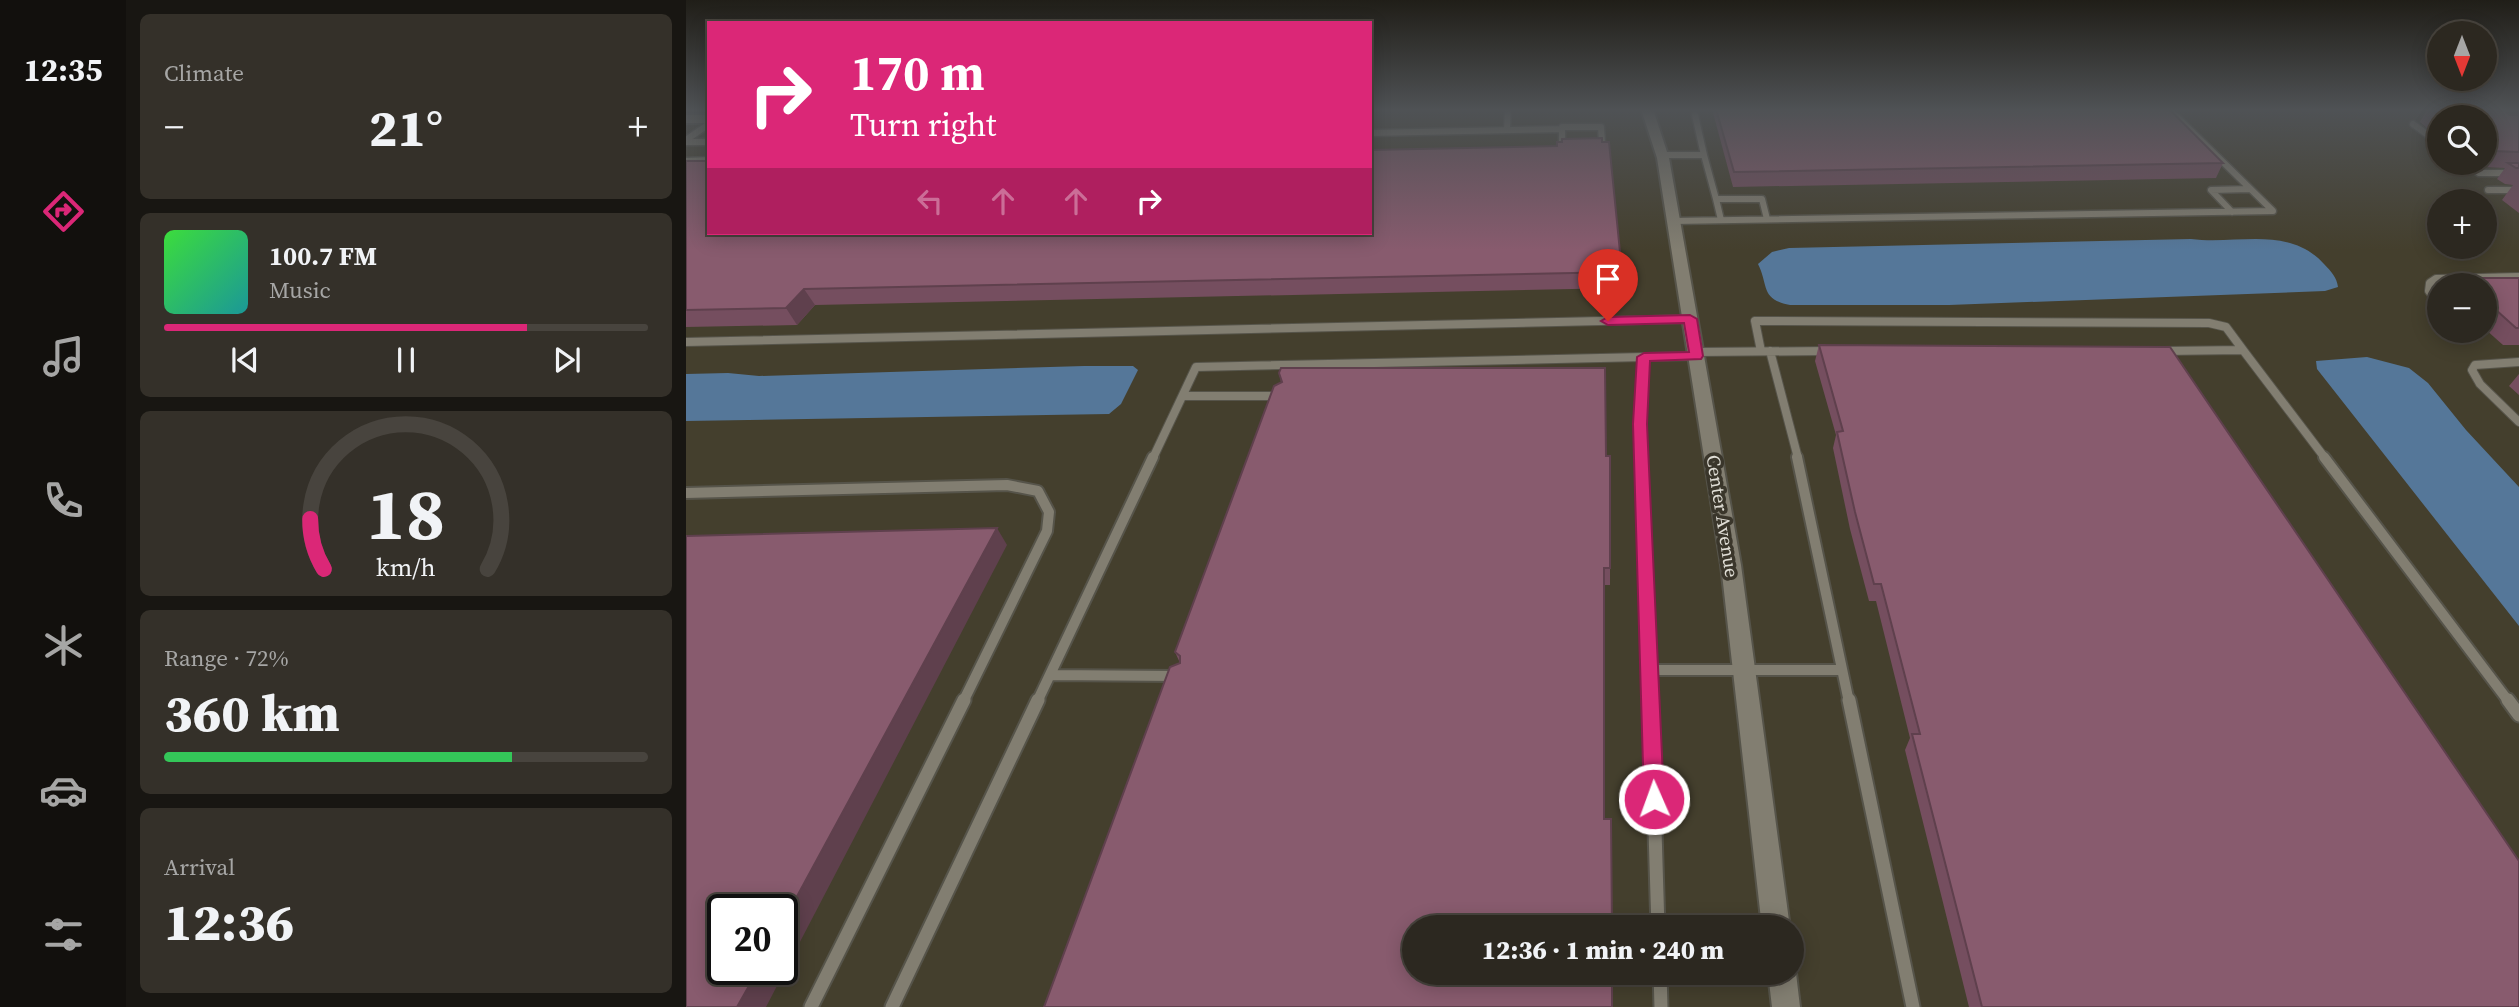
<!DOCTYPE html>
<html lang="en">
<head>
<meta charset="utf-8">
<style>
  body { margin:0; font-family:"Source Serif 4",serif; background:#343029; color:#f1f3f6; height:100vh; display:flex; flex-direction:column; font-size:26px; white-space:nowrap }
  * { box-sizing:border-box; margin:0 }
  p { font-size:23px; color:#a6a6a5 }
  .icon { flex:none; width:38px; height:38px; fill:none; stroke:currentColor; stroke-width:2; stroke-linecap:round; stroke-linejoin:round }
  .map { position:relative; flex:1; overflow:hidden }
  .drawer { display:flex; flex-direction:column; gap:14px; padding:14px; background:#181612; width:560px }
  .drawer>* { flex:none }
  .banner { position:absolute; left:21px; top:21px; width:665px; height:214px; border-radius:0px; box-shadow:0 4px 18px #0003,0 0 0 2px #48443e; background:#db2777; color:#fff; overflow:hidden }
  .needle { width:46px; rotate:180deg }
  .tools { position:absolute; left:1741px; top:21px; display:grid; gap:14px }
  .tools a { display:grid; place-items:center; width:70px; height:70px; border-radius:50%; background:#2c2820; box-shadow:0 4px 18px #0003,0 0 0 2px #48443e; font-size:35px }
  .speed { position:absolute; left:21px; top:894px; display:flex; gap:14px; font-size:35px; font-weight:700; text-align:center }
  .speed>* { display:grid; place-content:center; width:91px; height:91px; border-radius:50%; background:#2c2820; box-shadow:0 4px 18px #0003,0 0 0 2px #48443e; line-height:1 }
  .speed .limit { border:4px solid #111; border-radius:10px; background:#fff; color:#111 }
  .pin { position:absolute; display:grid; place-items:center; width:60px; height:60px; color:#fff; margin:-72px -30px; border-radius:50% 50% 50% 0; rotate:-45deg; box-shadow:0 0 7px #0007 }
  .pin .icon { rotate:45deg }
  .me { position:absolute; width:77px; margin:-38px; rotate:358deg; stroke-linejoin:round; filter:drop-shadow(0 0 5px #0008) }
  .turn { display:flex; align-items:center; gap:24px; height:147px; padding:0 28px; font-size:32px }
  .turn .icon { width:91px; height:91px; stroke-width:2.5 }
  .turn b { display:block; font-size:49px; line-height:60px }
  .lanes { display:flex; align-items:center; height:66px; padding:0 28px; background:#0003; justify-content:center; gap:35px; direction:ltr }
  .lanes .off { opacity:.35 }
  .big { font-size:52px; font-weight:800; line-height:1.1 }
  .drawer .card { flex:1; display:flex; flex-direction:column; justify-content:center; gap:10px; min-width:0; padding:0 24px; border-radius:10px; background:#343029 }
  .drawer .dial { align-items:center; gap:0 }
  .dial svg { height:182px; overflow:visible; fill:none; stroke:#48443e; stroke-width:7; stroke-linecap:round; text-anchor:middle }
  .dial text { fill:#f1f3f6; stroke:none }
  .song { display:flex; align-items:center; gap:21px }
  .cover { width:84px; height:84px; border-radius:10px; background:linear-gradient(135deg,hsl(120 70% 55%),hsl(180 70% 35%)) }
  .played { height:7px; border-radius:4px; background:linear-gradient(90deg,#db2777 75%,#48443e 75%) }
  .keys { display:flex; justify-content:space-around; direction:ltr }
  .heat { display:flex; justify-content:space-between; align-items:center; font-size:38px; direction:ltr }
  .charge { height:10px; border-radius:5px; background:linear-gradient(90deg,#34c759 72%,#48443e 0) }
  .trip { position:absolute; left:716px; top:915px; width:402px; height:70px; border-radius:35px; background:#2c2820; box-shadow:0 4px 18px #0003,0 0 0 2px #48443e; font-weight:800; line-height:70px; text-align:center }
  main { display:flex; flex:1; min-height:0 }
  .dock { display:flex; flex-direction:column; width:126px; justify-content:space-around; align-items:center; background:#12100d; color:#a6a6a5 }
  .dock .icon { width:49px; height:49px }
  .dock .selected { color:#db2777 }
  .dock b { font-size:32px; color:#f1f3f6 }
  .map>svg:first-child { display:block }
  .built { fill:#443f2d; fill-rule:evenodd }
  .water { fill:#579 }
  .lines { fill:none; stroke-linecap:round; stroke-linejoin:round }
  .service-far3-casing { stroke:#56544a; stroke-width:9 }
  .service-far2-casing { stroke:#56544a; stroke-width:10 }
  .service-far1-casing { stroke:#56544a; stroke-width:14 }
  .service-casing { stroke:#56544a; stroke-width:17 }
  .minor-casing { stroke:#56544a; stroke-width:4 }
  .service-far3 { stroke:#827e71; stroke-width:6 }
  .service-far2 { stroke:#827e71; stroke-width:8 }
  .service-far1 { stroke:#827e71; stroke-width:10 }
  .service { stroke:#827e71; stroke-width:13 }
  .minor { fill:#827e71; fill-rule:evenodd }
  .wall { fill:#754e5f }
  .shaded-wall { fill:#5f404d }
  .building { fill:#885b6e; stroke:#5f404d; stroke-width:2 }
  .route { fill:#db2777; stroke:#8e194d; stroke-width:2 }
  .labels { text-anchor:middle; dominant-baseline:central; stroke-width:7; stroke-linejoin:round; paint-order:stroke }
  .street-label { font-size:19px; fill:#e0ded6; stroke:#3a362b }
</style>
</head>
<body>
<main>
<nav class="dock">
<b>12:35</b>
<svg class="icon selected" aria-label="directions" viewBox="0 0 24 24"><path d="M12 3l9 9-9 9-9-9zM9 14v-3h6M13 9l2 2-2 2"/></svg>
<svg class="icon" aria-label="music" viewBox="0 0 24 24"><path d="M9 18V5l10-2v13"/><circle cx="6" cy="18" r="3"/><circle cx="16" cy="16" r="3"/></svg>
<svg class="icon" aria-label="phone" viewBox="0 0 24 24"><path d="M5 4h4l2 5-3 2q2 4 5 5l2-3 5 2v4C11 20 4 13 5 4z"/></svg>
<svg class="icon" aria-label="climate" viewBox="0 0 24 24"><path d="M12 3v18M4 7l16 10M4 17L20 7"/></svg>
<svg class="icon" aria-label="car" viewBox="0 0 24 24"><path d="M5 17H2v-5l4-1 3-4h7l3 4 3 1v5h-3M9 17h6M6 11h13"/><circle cx="7" cy="17" r="2"/><circle cx="17" cy="17" r="2"/></svg>
<svg class="icon" aria-label="filters" viewBox="0 0 24 24"><path d="M4 7h16M4 17h16"/><circle cx="9" cy="7" r="2"/><circle cx="15" cy="17" r="2"/></svg>
</nav>
<section class="drawer">
<div class="card"><p>Climate</p>
<div class="heat"><a>−</a><b class="big">21°</b><a>+</a></div>
</div>
<div class="card">
<div class="song"><i class="cover"></i><div><b>100.7 FM</b><p>Music</p></div></div>
<div class="played"></div>
<div class="keys"><svg class="icon" aria-label="previous" viewBox="0 0 24 24"><path d="M18 5L8 12l10 7zM5 5v14"/></svg><svg class="icon" aria-label="pause" viewBox="0 0 24 24"><path d="M8 5v14M16 5v14"/></svg><svg class="icon" aria-label="next" viewBox="0 0 24 24"><path d="M6 5l10 7-10 7zM19 5v14"/></svg></div>
</div>
<div class="card dial"><svg viewBox="0 0 100 80">
<path d="M14 69A42 42 0 1 1 86 69"/>
<path d="M14 69A42 42 0 0 1 8 47" stroke="#db2777"/>
<text x="50" y="56" font-size="32" font-weight="700">18</text>
<text x="50" y="72" font-size="11">km/h</text>
</svg></div>
<div class="card"><p>Range · 72%</p><b class="big">360 km</b><div class="charge"></div></div>
<div class="card"><p>Arrival</p><b class="big">12:36</b></div>
</section>
<div class="map">
<svg width="1833" height="1007" viewBox="0 0 1833 1007">
  <rect width="100%" height="100%" fill="#3a362b"/>
  <path class="built" d="M 0,109 L 23,109 L 23,233 L 684,233 L 684,109 L 1833,109 L 1833,1007 L 0,1007 ZM 1754,117 L 1799,117 L 1799,163 L 1754,163 ZM 1754,201 L 1799,201 L 1799,247 L 1754,247 ZM 1754,285 L 1799,285 L 1799,331 L 1754,331 ZM 37,910 L 96,910 L 96,970 L 37,970 ZM 728,928 L 1106,928 L 1106,973 L 728,973 Z"/>
  <path class="water" d="M 1505,239 C 1551,245 1603,225 1638,264 C 1645,271 1651,278 1652,287 L 1639,291 L 1263,305 L 1104,305 C 1074,299 1083,286 1072,264 L 1086,252 L 1103,248 Z
    M 1681,357 L 1723,368 L 1742,383 L 1780,430 L 1833,487 L 1833,626 L 1631,369 L 1630,361 Z
    M 398,366 L 447,366 L 452,370 L 435,404 L 423,414 L 0,421 L 0,374 L 42,373 L 73,376 Z"/>
  <g class="lines">
    <g class="service-far3-casing">
      <path id="service-far3" d="M 1009,115 L 1018,155
        M 1727,124 L 1754,144
        M 876,127 L 915,127 L 916,143 L 876,143 Z
        M 821,130 L 822,109
        M 684,133 L 876,129
        M 0,140 L 23,124
        M 0,142 L 23,142
        M 976,155 L 1018,155 L 1030,199
        M 0,161 L 23,160
        M 1779,163 L 1793,173 L 1833,173
        M 1802,190 L 1833,190
        M 1546,212 L 1525,190 L 1564,189
        M 1035,220 L 1030,199 L 1076,199 L 1081,219
        M 987,221 L 1587,211 L 1483,109"/>
    </g>
    <g class="service-far2-casing">
      <path id="service-far2" d="M 1754,306 L 1743,291 L 1744,283 L 1750,279 L 1833,277
        M 0,342 L 1004,319
        M 1075,351 L 1069,321 L 1523,323 L 1540,327 L 1557,350
        M 1084,351 L 1112,458
        M 1476,351 L 1557,350 L 1639,458
        M 1010,352 L 1142,351
        M 1833,362 L 1789,365 L 1786,370 L 1794,384 L 1833,422
        M 497,396 L 595,396
        M 467,458 L 510,367 L 958,357
        M 955,458 L 954,424 L 958,357 L 1010,356"/>
    </g>
    <g class="service-far1-casing">
      <path id="service-far1" d="M 955,457 L 964,670 L 1156,670
        M 1111,457 L 1163,702
        M 1638,457 L 1823,702
        M 0,493 L 321,485 L 352,491 L 363,512 L 361,531 L 277,702
        M 964,670 L 965,702
        M 364,675 L 491,676
        M 351,702 L 467,457"/>
    </g>
    <g class="service-casing">
      <path id="service" d="M 965,700 L 972,928
        M 1163,700 L 1227,1007
        M 1822,700 L 1833,715
        M 974,973 L 975,1007
        M 125,1007 L 278,700
        M 206,1007 L 352,700"/>
    </g>
    <g class="minor-casing">
      <path id="minor" d="M 955,109 L 967,109 L 983,158 L 1055,565 L 1104,928 L 1076,928 L 1035,565 L 971,158 Z
        M 0,115 L 23,115 L 23,123 L 0,123 Z
        M 1106,963 L 1110,973 L 1114,1007 L 1086,1007 L 1082,973 L 1106,973 Z"/>
    </g>
    <use href="#service-far3" class="service-far3"/>
    <use href="#service-far2" class="service-far2"/>
    <use href="#service-far1" class="service-far1"/>
    <use href="#service" class="service"/>
    <use href="#minor" class="minor"/>
  </g>
  <path class="wall" d="M 1026,109 L 1483,109 L 1537,163 L 1530,178 L 1047,187 Z
    M 1742,109 L 1816,109 L 1824,115 L 1833,115 L 1833,213 L 1816,200 L 1827,185 L 1819,184 L 1811,179 L 1819,168 L 1796,167 L 1788,163 L 1799,163 L 1799,117 L 1754,117 L 1754,139 L 1734,122 Z
    M 0,161 L 936,272 L 936,288 L 129,305 L 111,325 L 0,327 Z
    M 1774,278 L 1833,278 L 1833,345 L 1817,345 L 1799,329 L 1799,285 L 1769,285 Z
    M 1133,345 L 1833,1007 L 1283,1007 L 1219,750 L 1224,738 L 1190,601 L 1183,601 L 1164,529 L 1147,448 L 1150,435 L 1129,361 Z
    M 593,373 L 920,456 L 924,568 L 924,585 L 918,585 L 918,819 L 926,928 L 494,663 L 489,652 L 595,382 Z
    M 1833,374 L 1833,395 L 1823,386 Z"/>
  <path class="shaded-wall" d="M 118,289 L 129,305 L 111,325 L 100,308 Z
    M 311,528 L 321,545 L 80,1007 L 51,1007 L 72,970 L 96,970 L 96,924 Z"/>
  <path class="building" d="M 1030,109 L 1483,109 L 1537,163 L 1048,172 Z
    M 1745,109 L 1816,109 L 1824,115 L 1833,115 L 1833,152 L 1806,151 L 1799,147 L 1799,117 L 1756,117 Z
    M 916,138 L 916,142 L 923,142 L 936,272 L 118,289 L 100,308 L 0,310 L 0,161 L 23,161 L 23,233 L 684,233 L 684,150 L 871,146 L 871,142 L 876,142 L 876,139 Z
    M 1822,163 L 1833,163 L 1833,168 L 1830,168 Z
    M 1774,278 L 1833,278 L 1833,328 L 1830,328 L 1799,300 L 1799,285 L 1783,285 Z
    M 1133,345 L 1484,347 L 1833,861 L 1833,1007 L 1296,1007 L 1226,734 L 1234,734 L 1195,584 L 1188,584 L 1169,512 L 1151,432 L 1157,431 Z
    M 595,368 L 919,368 L 920,456 L 924,456 L 924,568 L 918,568 L 918,819 L 925,819 L 926,928 L 728,928 L 728,973 L 926,973 L 926,1007 L 358,1007 L 484,667 L 494,663 L 494,656 L 489,652 L 588,386 L 596,382 L 593,373 Z
    M 311,528 L 96,924 L 96,910 L 37,910 L 37,970 L 72,970 L 51,1007 L 0,1007 L 0,536 Z"/>
  <linearGradient id="sky" x2="0" y2="1"><stop stop-color="#201e18"/><stop offset="0.44" stop-color="#4f5255"/><stop offset="1" stop-color="#4f5255" stop-opacity="0"/></linearGradient>
  <rect width="1833" height="250" fill="url(#sky)"/>
  <path class="route" d="M 1004,315 L 1011,319 L 1017,356 L 1015,359 L 964,361 L 961,424 L 978,799 L 975,806 L 968,808 L 961,806 L 958,799 L 947,424 L 951,357 L 958,353 L 1003,352 L 998,323 L 922,325 L 915,321 L 922,317 Z"/>
  <g class="labels">
    <g class="street-label">
      <text transform="translate(1037 516) rotate(81)">Center Avenue</text>
    </g>
  </g>
</svg>
<div class="tools">
<a><svg class="needle" viewBox="-14 -14 28 28"><path d="M0-13l5 13h-10z" fill="#e53935"/><path d="M0 13l5-13h-10z" fill="#a6a6a5"/></svg></a>
<a><svg class="icon" aria-label="search" viewBox="0 0 24 24"><circle cx="10" cy="10" r="6"/><path d="M15 15l6 6"/></svg></a>
<a>+</a>
<a>−</a>
</div>
<div class="speed"><div class="limit">20</div></div>
<div class="pin" style="left:922px;top:321px;background:#d93025"><svg class="icon" aria-label="arrive" viewBox="0 0 24 24"><path d="M6 21V4h12l-3 4 3 4H6"/></svg></div>
<svg class="me" style="left:968px;top:799px" viewBox="-20 -20 40 40"><circle r="17" fill="#db2777" stroke="#fff" stroke-width="3"/><path d="M0-11L8 9 0 5-8 9z" fill="#fff"/></svg>
<div class="trip">12:36 · 1 min · 240 m</div>
<div class="banner">
<div class="turn"><svg class="icon" aria-label="right" viewBox="0 0 24 24"><path d="M7 20v-9h11M14 6l5 5-5 5"/></svg><div><b>170 m</b>Turn right</div></div>
<div class="lanes"><svg class="icon off" aria-label="left" viewBox="0 0 24 24"><path d="M17 20v-9H6M10 6l-5 5 5 5"/></svg><svg class="icon off" aria-label="ahead" viewBox="0 0 24 24"><path d="M12 20V5M6 11l6-6 6 6"/></svg><svg class="icon off" aria-label="ahead" viewBox="0 0 24 24"><path d="M12 20V5M6 11l6-6 6 6"/></svg><svg class="icon" aria-label="right" viewBox="0 0 24 24"><path d="M7 20v-9h11M14 6l5 5-5 5"/></svg></div>
</div>
</div>
</main>
</body>
</html>
